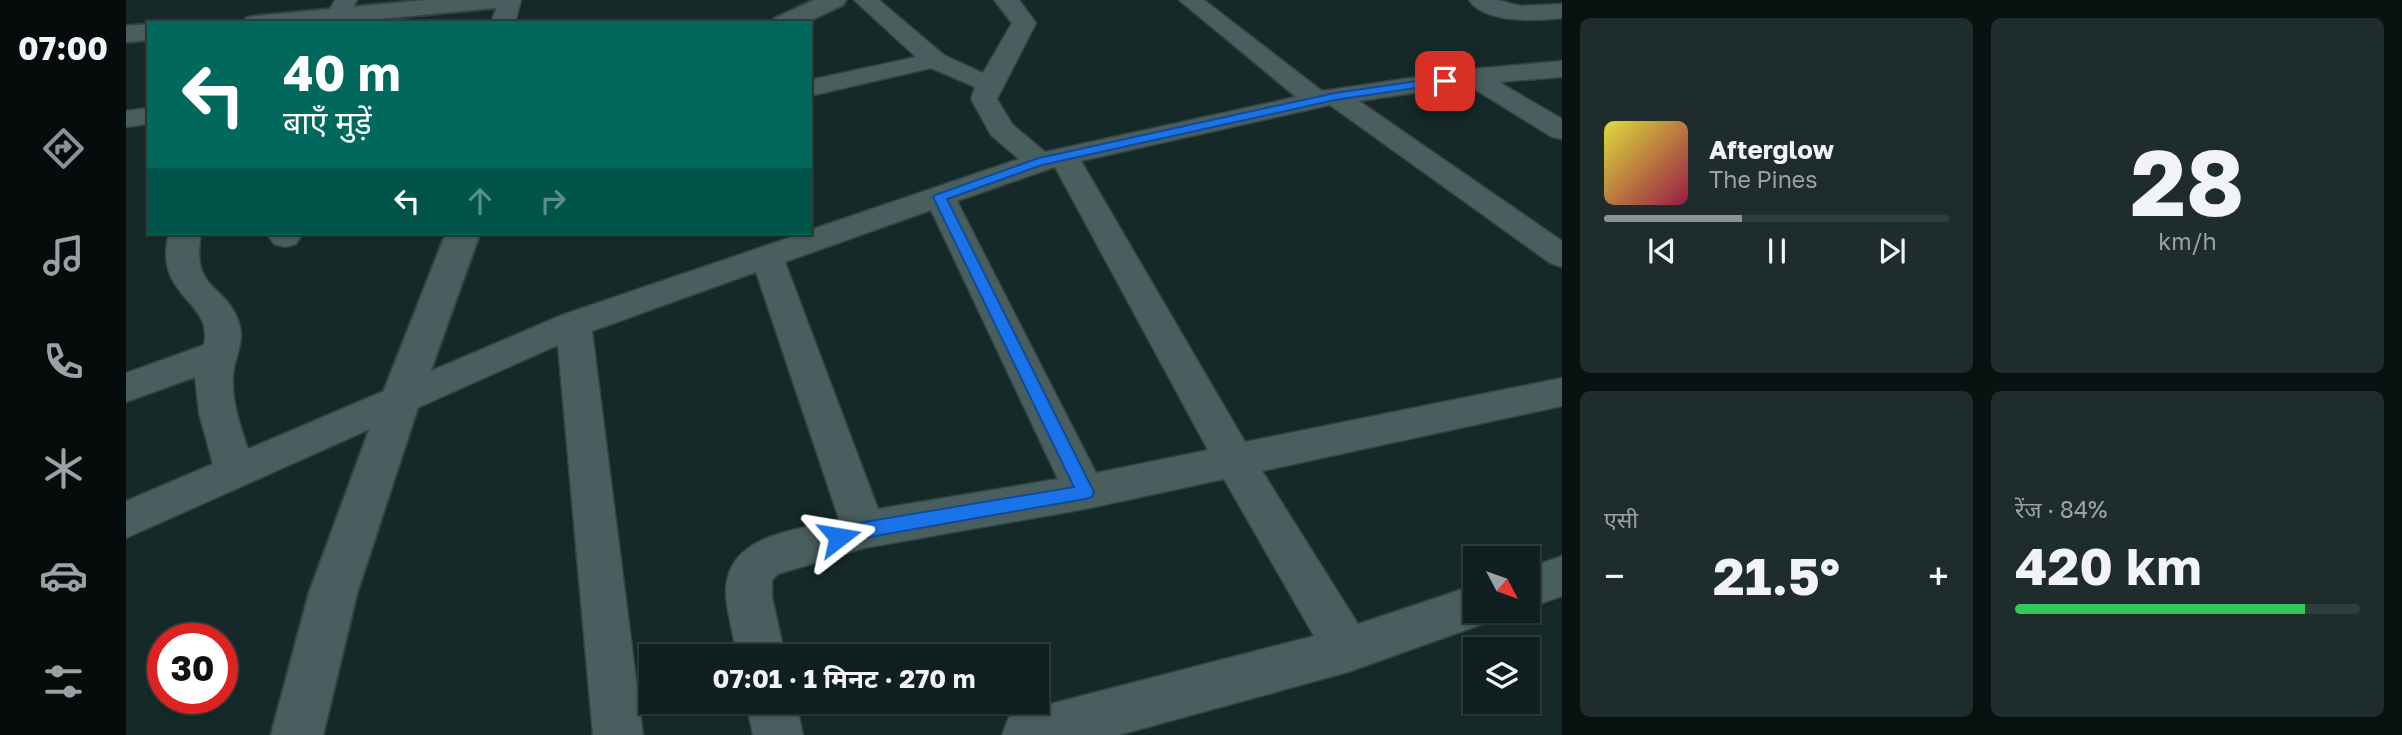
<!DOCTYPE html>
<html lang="hi">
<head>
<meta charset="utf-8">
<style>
  body { margin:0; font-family:"Golos Text","Noto Sans Devanagari",sans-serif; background:#1e2c2c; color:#f1f3f6; height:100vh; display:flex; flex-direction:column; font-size:26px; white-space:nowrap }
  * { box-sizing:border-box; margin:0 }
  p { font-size:23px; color:#9ca2a4 }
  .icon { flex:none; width:38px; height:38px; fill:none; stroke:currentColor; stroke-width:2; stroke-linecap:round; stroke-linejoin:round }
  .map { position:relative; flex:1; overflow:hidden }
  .details { display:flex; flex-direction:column; gap:18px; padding:18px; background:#091111; width:840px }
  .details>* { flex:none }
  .banner { position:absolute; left:21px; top:21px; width:665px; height:214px; border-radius:0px; box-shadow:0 2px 5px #0004,0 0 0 2px #303d3d; background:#00695c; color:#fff; overflow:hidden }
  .needle { width:46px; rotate:131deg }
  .fabs { position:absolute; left:1337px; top:546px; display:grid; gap:14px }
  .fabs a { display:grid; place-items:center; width:77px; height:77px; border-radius:0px; background:#101f1f; box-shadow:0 2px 5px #0004,0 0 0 2px #303d3d; font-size:35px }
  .speed { position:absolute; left:21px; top:623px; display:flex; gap:14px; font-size:35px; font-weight:700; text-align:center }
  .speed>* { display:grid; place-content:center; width:91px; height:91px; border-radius:50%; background:#101f1f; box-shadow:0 2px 5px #0004,0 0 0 2px #303d3d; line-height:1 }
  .speed .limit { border:10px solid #d22; background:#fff; color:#111 }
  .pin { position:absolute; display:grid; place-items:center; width:60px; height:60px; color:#fff; margin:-30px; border-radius:14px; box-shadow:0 4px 10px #0006 }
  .me { position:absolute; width:77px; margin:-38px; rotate:76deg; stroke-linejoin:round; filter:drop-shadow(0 0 5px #0008) }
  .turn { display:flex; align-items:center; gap:24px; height:147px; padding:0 21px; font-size:32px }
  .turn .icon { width:91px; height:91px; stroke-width:2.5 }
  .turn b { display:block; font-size:49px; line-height:60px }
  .lanes { display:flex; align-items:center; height:66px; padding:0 21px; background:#0003; justify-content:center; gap:35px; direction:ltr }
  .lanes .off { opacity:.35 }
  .big { font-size:52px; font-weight:700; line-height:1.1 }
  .details .card { flex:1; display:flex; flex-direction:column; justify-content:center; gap:10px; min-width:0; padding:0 24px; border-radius:10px; background:#1e2c2c }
  .details .dial { align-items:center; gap:0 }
  .dial b { font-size:91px; line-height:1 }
  .song { display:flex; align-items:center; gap:21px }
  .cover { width:84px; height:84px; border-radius:10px; background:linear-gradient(135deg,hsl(60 70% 55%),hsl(340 70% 35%)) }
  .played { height:7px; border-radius:4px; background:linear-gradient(90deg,#8c9099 40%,#303d3d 40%) }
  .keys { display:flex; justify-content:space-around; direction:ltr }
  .heat { display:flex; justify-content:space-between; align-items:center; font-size:38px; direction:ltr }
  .charge { height:10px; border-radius:5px; background:linear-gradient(90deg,#34c759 84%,#303d3d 0) }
  .details .tiles { flex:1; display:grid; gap:18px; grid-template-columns:repeat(2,1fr) }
  .trip { position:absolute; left:513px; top:644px; width:410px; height:70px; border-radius:0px; background:#101f1f; box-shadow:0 2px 5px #0004,0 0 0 2px #303d3d; font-weight:700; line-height:70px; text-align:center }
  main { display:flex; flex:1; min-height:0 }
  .tabs { display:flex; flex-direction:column; width:126px; justify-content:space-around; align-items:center; background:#060c0c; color:#9ca2a4 }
  .tabs .icon { width:49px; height:49px }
  .tabs .current { color:#8c9099 }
  .tabs b { font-size:32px; color:#f1f3f6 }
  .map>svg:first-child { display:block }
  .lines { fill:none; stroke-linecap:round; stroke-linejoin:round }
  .minor-casing { stroke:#334343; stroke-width:3 }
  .tertiary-casing { stroke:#334343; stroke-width:4 }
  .secondary-casing { stroke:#334343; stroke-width:4 }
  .minor { fill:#495e5e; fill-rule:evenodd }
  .tertiary { fill:#495e5e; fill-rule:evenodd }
  .secondary { fill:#495e5e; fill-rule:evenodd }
  .route { fill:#1a73e8; stroke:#114b97; stroke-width:2 }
</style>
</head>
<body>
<main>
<nav class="tabs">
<b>07:00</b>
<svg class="icon current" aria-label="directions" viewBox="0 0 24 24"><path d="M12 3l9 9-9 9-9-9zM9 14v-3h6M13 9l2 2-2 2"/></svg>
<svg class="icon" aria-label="music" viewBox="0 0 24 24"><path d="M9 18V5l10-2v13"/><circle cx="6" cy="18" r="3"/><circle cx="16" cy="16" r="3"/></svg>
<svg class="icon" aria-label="phone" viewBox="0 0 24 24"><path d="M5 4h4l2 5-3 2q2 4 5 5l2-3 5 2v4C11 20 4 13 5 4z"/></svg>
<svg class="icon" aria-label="climate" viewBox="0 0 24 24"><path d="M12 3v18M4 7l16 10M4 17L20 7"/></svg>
<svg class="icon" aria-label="car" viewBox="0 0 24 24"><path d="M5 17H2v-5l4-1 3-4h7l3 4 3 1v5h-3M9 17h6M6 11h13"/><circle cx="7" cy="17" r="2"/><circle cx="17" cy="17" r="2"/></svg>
<svg class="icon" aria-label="filters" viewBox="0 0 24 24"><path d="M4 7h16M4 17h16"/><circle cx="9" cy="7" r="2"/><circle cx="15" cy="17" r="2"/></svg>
</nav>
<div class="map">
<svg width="1436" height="735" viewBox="0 0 1436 735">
  <rect width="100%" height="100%" fill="#152929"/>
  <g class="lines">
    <g class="minor-casing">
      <path id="minor" d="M 209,0 L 231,0 L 221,19 L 205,19 L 201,14 Z
        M 373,0 L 395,0 L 389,23 L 365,23 Z
        M 728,0 L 753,0 L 818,55 L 857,73 L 886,23 L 868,0 L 893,0 L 910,23 L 871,99 L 886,124 L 919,152 L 1170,97 L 1053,0 L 1078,0 L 1196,91 L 1346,69 L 1436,61 L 1436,77 L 1373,82 L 1436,119 L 1436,139 L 1426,137 L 1342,85 L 1233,101 L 1436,241 L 1436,267 L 1424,263 L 1204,105 L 955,161 L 1119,442 L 1436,378 L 1436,406 L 1136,471 L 1232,624 L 1349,585 L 1349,611 L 1370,611 L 1365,621 L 1222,672 L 993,735 L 876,735 L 883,717 L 901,710 L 1188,636 L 1098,479 L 959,509 L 738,548 L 652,574 L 646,580 L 646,597 L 659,656 L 611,656 C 608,637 602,616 600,597 C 597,534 667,532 713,519 L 630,272 L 466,331 L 517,735 L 467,735 L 432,345 L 0,538 L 0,501 L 87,464 L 73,413 L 69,377 L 0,402 L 0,373 L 78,345 C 88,299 26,298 43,233 L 75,233 C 64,295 103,282 114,327 C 118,343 108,359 107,375 C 105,400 114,425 122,449 L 436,315 L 677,233 L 684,233 L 684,230 L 893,159 L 865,135 L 845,99 L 849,87 L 805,68 L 684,96 L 684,80 L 790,57 ZM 929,167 L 1082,450 L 970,473 L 831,201 ZM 805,210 L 932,479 L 752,509 L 659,262 Z
        M 1343,0 L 1372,0 L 1394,6 L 1436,4 L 1436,18 C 1411,21 1359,24 1343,0 Z
        M 23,108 L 23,124 L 0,127 L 0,111 Z
        M 145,233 L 177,233 L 170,244 L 159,247 L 148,244 L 143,237 Z
        M 1436,556 L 1436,596 L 1402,608 L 1402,568 Z
        M 620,702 L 670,702 L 677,735 L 627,735 Z"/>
    </g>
    <g class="tertiary-casing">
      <path id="tertiary" d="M 688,0 L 720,0 L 717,5 L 679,23 L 646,23 L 649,18 Z
        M 320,233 L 354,233 L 295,398 L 231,593 L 197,735 L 145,735 L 183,593 L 255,398 Z"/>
    </g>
    <g class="secondary-casing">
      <path id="secondary" d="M 300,0 L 391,0 L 388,5 L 379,7 L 212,23 L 117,23 L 120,18 L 129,16 Z
        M 23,24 L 23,40 L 0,42 L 0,26 Z"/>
    </g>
    <use href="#minor" class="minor"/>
    <use href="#tertiary" class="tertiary"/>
    <use href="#secondary" class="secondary"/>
  </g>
  <path class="route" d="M 1319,77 L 1323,78 L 1323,83 L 1209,100 L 916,165 L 821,199 L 968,492 L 966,497 L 959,499 L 738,538 L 713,545 L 706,543 L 703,537 L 706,532 L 738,522 L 948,487 L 807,197 L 809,195 L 913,158 L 1209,93 Z"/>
</svg>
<div class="fabs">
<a><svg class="needle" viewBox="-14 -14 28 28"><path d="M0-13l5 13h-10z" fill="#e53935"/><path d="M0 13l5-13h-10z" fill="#9ca2a4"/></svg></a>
<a><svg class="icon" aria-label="layers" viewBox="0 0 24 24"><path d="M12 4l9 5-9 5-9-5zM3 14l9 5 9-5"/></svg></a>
</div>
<div class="speed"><div class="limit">30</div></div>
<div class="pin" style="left:1319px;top:81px;background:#d93025"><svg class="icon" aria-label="arrive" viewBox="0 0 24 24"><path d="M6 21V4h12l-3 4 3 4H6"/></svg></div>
<svg class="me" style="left:713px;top:537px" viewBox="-20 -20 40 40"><path d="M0-17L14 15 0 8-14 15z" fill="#1a73e8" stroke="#fff" stroke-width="4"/></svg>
<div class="trip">07:01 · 1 मिनट · 270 m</div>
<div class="banner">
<div class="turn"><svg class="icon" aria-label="left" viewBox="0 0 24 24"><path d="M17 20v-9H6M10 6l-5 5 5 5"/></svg><div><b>40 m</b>बाएँ मुड़ें</div></div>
<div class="lanes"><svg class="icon" aria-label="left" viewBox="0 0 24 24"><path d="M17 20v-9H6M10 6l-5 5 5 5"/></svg><svg class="icon off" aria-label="ahead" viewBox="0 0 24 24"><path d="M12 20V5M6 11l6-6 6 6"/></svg><svg class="icon off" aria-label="right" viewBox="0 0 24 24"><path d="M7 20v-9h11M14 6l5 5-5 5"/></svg></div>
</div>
</div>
<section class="details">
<div class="tiles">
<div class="card">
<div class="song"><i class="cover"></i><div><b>Afterglow</b><p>The Pines</p></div></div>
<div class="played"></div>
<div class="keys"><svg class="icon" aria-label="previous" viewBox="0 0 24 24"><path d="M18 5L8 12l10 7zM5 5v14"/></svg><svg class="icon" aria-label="pause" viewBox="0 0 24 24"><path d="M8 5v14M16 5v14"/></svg><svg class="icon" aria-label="next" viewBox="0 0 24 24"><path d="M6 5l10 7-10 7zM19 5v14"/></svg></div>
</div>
<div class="card dial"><b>28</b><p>km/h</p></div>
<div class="card"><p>एसी</p>
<div class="heat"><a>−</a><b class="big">21.5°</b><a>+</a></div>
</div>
<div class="card"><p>रेंज · 84%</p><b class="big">420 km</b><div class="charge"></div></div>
</div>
</section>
</main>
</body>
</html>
